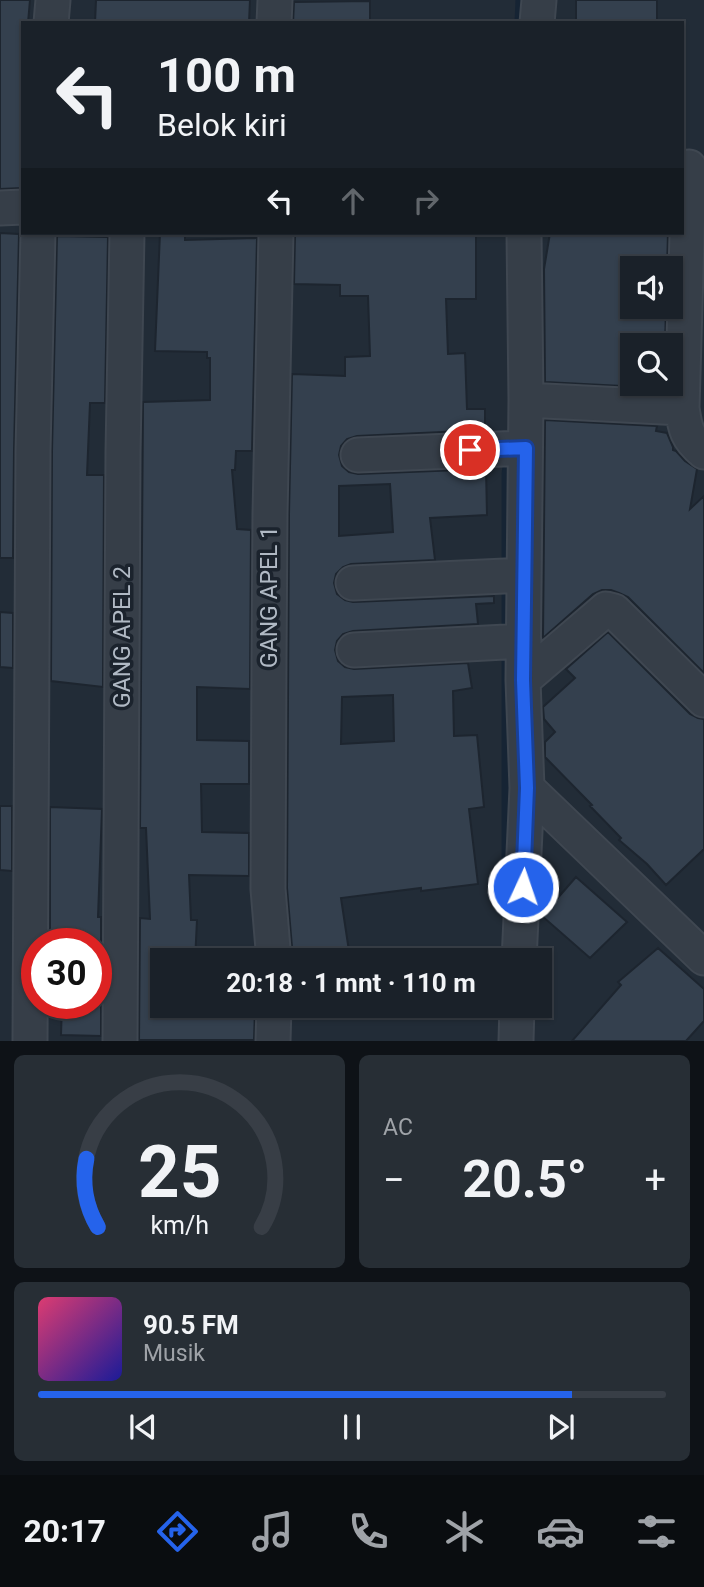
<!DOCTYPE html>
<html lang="id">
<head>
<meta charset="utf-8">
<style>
  body { margin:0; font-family:Roboto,sans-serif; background:#272e35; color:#f1f3f6; height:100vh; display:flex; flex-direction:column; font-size:26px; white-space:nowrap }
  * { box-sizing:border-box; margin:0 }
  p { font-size:23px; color:#9fa3a8 }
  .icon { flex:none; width:38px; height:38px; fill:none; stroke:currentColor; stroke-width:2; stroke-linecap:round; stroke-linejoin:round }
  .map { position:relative; height:1041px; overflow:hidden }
  .panel { display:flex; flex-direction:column; gap:14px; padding:14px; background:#0e1217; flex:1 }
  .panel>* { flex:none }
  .top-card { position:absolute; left:21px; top:21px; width:663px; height:214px; border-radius:0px; box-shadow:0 2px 5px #0004,0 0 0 2px #383e46; background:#1a2129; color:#f1f3f6; overflow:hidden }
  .fabs { position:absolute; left:620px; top:256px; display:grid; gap:14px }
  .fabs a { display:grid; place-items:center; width:63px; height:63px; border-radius:0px; background:#1a2129; box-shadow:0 2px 5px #0004,0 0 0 2px #383e46; font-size:35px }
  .speed { position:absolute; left:21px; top:928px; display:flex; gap:14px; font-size:35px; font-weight:700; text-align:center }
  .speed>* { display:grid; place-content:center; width:91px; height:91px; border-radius:50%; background:#1a2129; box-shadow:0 2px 5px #0004,0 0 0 2px #383e46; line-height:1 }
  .speed .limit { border:10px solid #d22; background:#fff; color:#111 }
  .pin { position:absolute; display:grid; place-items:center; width:60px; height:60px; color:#fff; margin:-30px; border:4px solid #fff; border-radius:50%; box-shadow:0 2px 7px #0007 }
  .me { position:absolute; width:77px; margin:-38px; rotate:3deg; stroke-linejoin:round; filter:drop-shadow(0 0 5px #0008) }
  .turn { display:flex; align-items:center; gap:24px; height:147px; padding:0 21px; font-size:32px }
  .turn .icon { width:91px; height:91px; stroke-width:2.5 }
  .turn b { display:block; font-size:49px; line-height:60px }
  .lanes { display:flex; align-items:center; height:66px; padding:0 21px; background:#0003; justify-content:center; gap:35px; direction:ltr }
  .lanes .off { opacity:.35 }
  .big { font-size:52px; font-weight:700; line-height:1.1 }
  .panel .card { flex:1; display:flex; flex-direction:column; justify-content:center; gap:10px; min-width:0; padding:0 24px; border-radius:10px; background:#272e35 }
  .panel .dial { align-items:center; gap:0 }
  .dial svg { height:182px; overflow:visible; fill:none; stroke:#383e46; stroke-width:7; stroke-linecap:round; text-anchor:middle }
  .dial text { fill:#f1f3f6; stroke:none }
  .song { display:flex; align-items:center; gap:21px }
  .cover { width:84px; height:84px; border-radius:10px; background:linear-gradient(135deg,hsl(340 70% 55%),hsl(240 70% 35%)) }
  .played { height:7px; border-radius:4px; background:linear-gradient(90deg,#2563eb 85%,#383e46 85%) }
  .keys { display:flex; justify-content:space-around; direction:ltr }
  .heat { display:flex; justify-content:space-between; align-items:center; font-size:38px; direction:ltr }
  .panel .tiles { flex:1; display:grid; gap:14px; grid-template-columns:1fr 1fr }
  .card:last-child { grid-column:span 2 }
  .trip { position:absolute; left:150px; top:948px; width:402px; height:70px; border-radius:0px; background:#1a2129; box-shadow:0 2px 5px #0004,0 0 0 2px #383e46; font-weight:700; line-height:70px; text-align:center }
  .tabs { display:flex; height:112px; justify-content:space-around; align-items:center; background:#0a0d10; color:#9fa3a8 }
  .tabs .icon { width:49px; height:49px }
  .tabs .current { color:#2563eb }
  .tabs b { font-size:32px; color:#f1f3f6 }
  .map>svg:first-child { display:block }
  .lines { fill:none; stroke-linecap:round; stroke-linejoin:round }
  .stream { stroke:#162434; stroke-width:9 }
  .building { fill:#34404e; stroke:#1d252f; stroke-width:2; fill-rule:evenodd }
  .minor-casing { stroke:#3f4751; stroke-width:37 }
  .minor { stroke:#363e48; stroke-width:33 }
  .route-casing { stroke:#184099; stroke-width:18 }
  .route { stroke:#2563eb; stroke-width:12 }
  .labels { text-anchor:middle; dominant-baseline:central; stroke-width:7; stroke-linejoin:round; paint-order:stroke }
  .street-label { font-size:23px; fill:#b0b9c4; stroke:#1b232d }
</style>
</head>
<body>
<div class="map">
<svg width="704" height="1041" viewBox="0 0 704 1041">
  <rect width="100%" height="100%" fill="#222c37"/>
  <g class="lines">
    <path class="stream" d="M 519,23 L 520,0
      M 506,900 L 506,475 L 508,455"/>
  </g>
  <path class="building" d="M 0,0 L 30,0 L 28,23 L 23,23 L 23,188 L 0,189 Z
    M 96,0 L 250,0 L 249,23 L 95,23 Z
    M 576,0 L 657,0 L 657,23 L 576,23 Z
    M 370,1 L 370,23 L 293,23 L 294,2 Z
    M 0,233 L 19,234 L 14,451 L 13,558 L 0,558 Z
    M 160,233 L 185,233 L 185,240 L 257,238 L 252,451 L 236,451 L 235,470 L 232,470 L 237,529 L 251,530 L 250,689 L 197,687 L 197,740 L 249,741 L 249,784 L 201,784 L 202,832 L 249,833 L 249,876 L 189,875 L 191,920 L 197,920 L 195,961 L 163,961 L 163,1006 L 188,1006 L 188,1011 L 255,1009 L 254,1040 L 139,1040 L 140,918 L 150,919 L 146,828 L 140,828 L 143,402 L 210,400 L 210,358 L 207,358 L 207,352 L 155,351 Z
    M 341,233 L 476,233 L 476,299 L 446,299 L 448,354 L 465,353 L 467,409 L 485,409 L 485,430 L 357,436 L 347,439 L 341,446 L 339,455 L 342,466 L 349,472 L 358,474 L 486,469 L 487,515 L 430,518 L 435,560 L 351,564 L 343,567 L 336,574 L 334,583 L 337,594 L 345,600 L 353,602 L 494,596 L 494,603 L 476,604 L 478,624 L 353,631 L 343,634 L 337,641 L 335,650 L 338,661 L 345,667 L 354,669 L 468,663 L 472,688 L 453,691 L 454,736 L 477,735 L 484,807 L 469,809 L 478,884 L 421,891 L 421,888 L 341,898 L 349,951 L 293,959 L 287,888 L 289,514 L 292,374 L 345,376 L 345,357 L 370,356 L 368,296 L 340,296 L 340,285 L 294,284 L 295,234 L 341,234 ZM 390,484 L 393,532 L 339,536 L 339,486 ZM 393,695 L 394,741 L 341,744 L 342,697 Z
    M 550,233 L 668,233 L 667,268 L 632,268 L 632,306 L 666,306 L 665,345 L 632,345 L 632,383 L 662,383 L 661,388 L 545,382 L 544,269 Z
    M 57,236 L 108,237 L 105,403 L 90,403 L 87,475 L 104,475 L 103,687 L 51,681 L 52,451 Z
    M 545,420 L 657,426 L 656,431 L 667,433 L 673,447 L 673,450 L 676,451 L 685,461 L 697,469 L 690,509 L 704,496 L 704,673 L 628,597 L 619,593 L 611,590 L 602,590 L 593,594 L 543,638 Z
    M 0,612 L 13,613 L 13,668 L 0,667 Z
    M 608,632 L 690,714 L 698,718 L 704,719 L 704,849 L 666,885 L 647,864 L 619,840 L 621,838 L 590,806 L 592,805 L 545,757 L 545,742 L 555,732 L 544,719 L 543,707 L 575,678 L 566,669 Z
    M 0,806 L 12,806 L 12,871 L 0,870 Z
    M 50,807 L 102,809 L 98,917 L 101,917 L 101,1036 L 61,1035 L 62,1003 L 96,1003 L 96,943 L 50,943 Z
    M 576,877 L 627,922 L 590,958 L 542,916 Z
    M 658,948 L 704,989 L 704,1021 L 686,1041 L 572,1041 L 621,985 L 618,982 Z"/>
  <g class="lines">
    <g class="minor-casing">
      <path id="minor" d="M 51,23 L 53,0
        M 274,23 L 275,0
        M 537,23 L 539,0
        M 689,167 L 682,408 C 685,429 687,438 704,452
        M 0,208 L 23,207
        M 526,400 L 682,408
        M 358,455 L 525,448
        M 353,583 L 524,575
        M 354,650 L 524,641
        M 523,680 L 606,609 L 614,611 L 704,700
        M 527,788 L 704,958
        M 274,961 L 268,889 L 269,659 L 270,514 L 276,233
        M 519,961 L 527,788 L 523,680 L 526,400 L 524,233
        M 30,1041 L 33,451 L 38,233
        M 120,1041 L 123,453 L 127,233
        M 273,1041 L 274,1006
        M 516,1041 L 517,1006"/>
    </g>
    <use href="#minor" class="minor"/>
  </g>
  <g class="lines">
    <g class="route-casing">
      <path id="route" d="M 470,450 L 526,448 L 523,680 L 527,788 L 523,887"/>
    </g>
    <use href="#route" class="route"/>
  </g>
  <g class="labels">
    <g class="street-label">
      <text transform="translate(269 597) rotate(-90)">GANG APEL 1</text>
      <text transform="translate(122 637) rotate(-90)">GANG APEL 2</text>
    </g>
  </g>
</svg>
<div class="fabs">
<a><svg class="icon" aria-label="sound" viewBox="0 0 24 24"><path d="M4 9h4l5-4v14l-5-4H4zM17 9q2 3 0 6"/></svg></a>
<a><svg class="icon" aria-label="search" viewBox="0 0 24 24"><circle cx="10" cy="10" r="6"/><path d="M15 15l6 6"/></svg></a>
</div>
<div class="speed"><div class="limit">30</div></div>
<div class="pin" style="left:470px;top:450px;background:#d93025"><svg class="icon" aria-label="arrive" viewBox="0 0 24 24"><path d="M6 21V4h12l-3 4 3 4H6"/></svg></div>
<svg class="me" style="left:523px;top:887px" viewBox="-20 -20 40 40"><circle r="17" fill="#2563eb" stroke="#fff" stroke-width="3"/><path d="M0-11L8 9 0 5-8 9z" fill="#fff"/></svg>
<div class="trip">20:18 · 1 mnt · 110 m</div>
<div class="top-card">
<div class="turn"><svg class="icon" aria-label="left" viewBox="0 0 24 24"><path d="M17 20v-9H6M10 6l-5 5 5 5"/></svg><div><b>100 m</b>Belok kiri</div></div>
<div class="lanes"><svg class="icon" aria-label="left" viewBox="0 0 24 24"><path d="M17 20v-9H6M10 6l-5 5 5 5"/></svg><svg class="icon off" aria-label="ahead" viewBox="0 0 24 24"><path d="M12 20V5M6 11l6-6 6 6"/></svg><svg class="icon off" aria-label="right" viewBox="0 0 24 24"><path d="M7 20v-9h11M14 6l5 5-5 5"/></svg></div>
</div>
</div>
<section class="panel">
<div class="tiles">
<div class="card dial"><svg viewBox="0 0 100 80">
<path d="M14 69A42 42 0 1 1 86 69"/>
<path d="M14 69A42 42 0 0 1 9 39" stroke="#2563eb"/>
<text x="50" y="56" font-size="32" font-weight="700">25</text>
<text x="50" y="72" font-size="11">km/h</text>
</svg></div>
<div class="card"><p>AC</p>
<div class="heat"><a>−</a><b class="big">20.5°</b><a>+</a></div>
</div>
<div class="card">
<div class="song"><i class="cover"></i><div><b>90.5 FM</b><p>Musik</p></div></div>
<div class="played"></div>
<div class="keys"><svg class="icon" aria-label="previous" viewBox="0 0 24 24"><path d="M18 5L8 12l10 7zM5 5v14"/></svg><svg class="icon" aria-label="pause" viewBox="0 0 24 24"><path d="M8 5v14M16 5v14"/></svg><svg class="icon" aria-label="next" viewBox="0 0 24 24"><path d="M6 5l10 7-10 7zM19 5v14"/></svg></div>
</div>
</div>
</section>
<nav class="tabs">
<b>20:17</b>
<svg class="icon current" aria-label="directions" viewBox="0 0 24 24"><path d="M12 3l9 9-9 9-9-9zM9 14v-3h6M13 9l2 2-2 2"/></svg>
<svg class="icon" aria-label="music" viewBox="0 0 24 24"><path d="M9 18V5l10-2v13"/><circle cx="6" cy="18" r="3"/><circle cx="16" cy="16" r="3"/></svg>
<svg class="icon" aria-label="phone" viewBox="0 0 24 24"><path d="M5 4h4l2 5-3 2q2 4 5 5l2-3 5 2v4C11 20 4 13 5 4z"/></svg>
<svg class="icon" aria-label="climate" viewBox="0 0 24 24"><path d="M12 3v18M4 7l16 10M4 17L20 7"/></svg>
<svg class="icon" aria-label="car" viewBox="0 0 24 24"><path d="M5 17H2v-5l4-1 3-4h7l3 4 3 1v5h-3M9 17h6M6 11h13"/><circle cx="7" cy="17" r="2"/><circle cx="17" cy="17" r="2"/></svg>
<svg class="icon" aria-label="filters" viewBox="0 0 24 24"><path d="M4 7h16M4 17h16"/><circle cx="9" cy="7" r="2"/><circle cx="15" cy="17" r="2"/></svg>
</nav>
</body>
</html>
